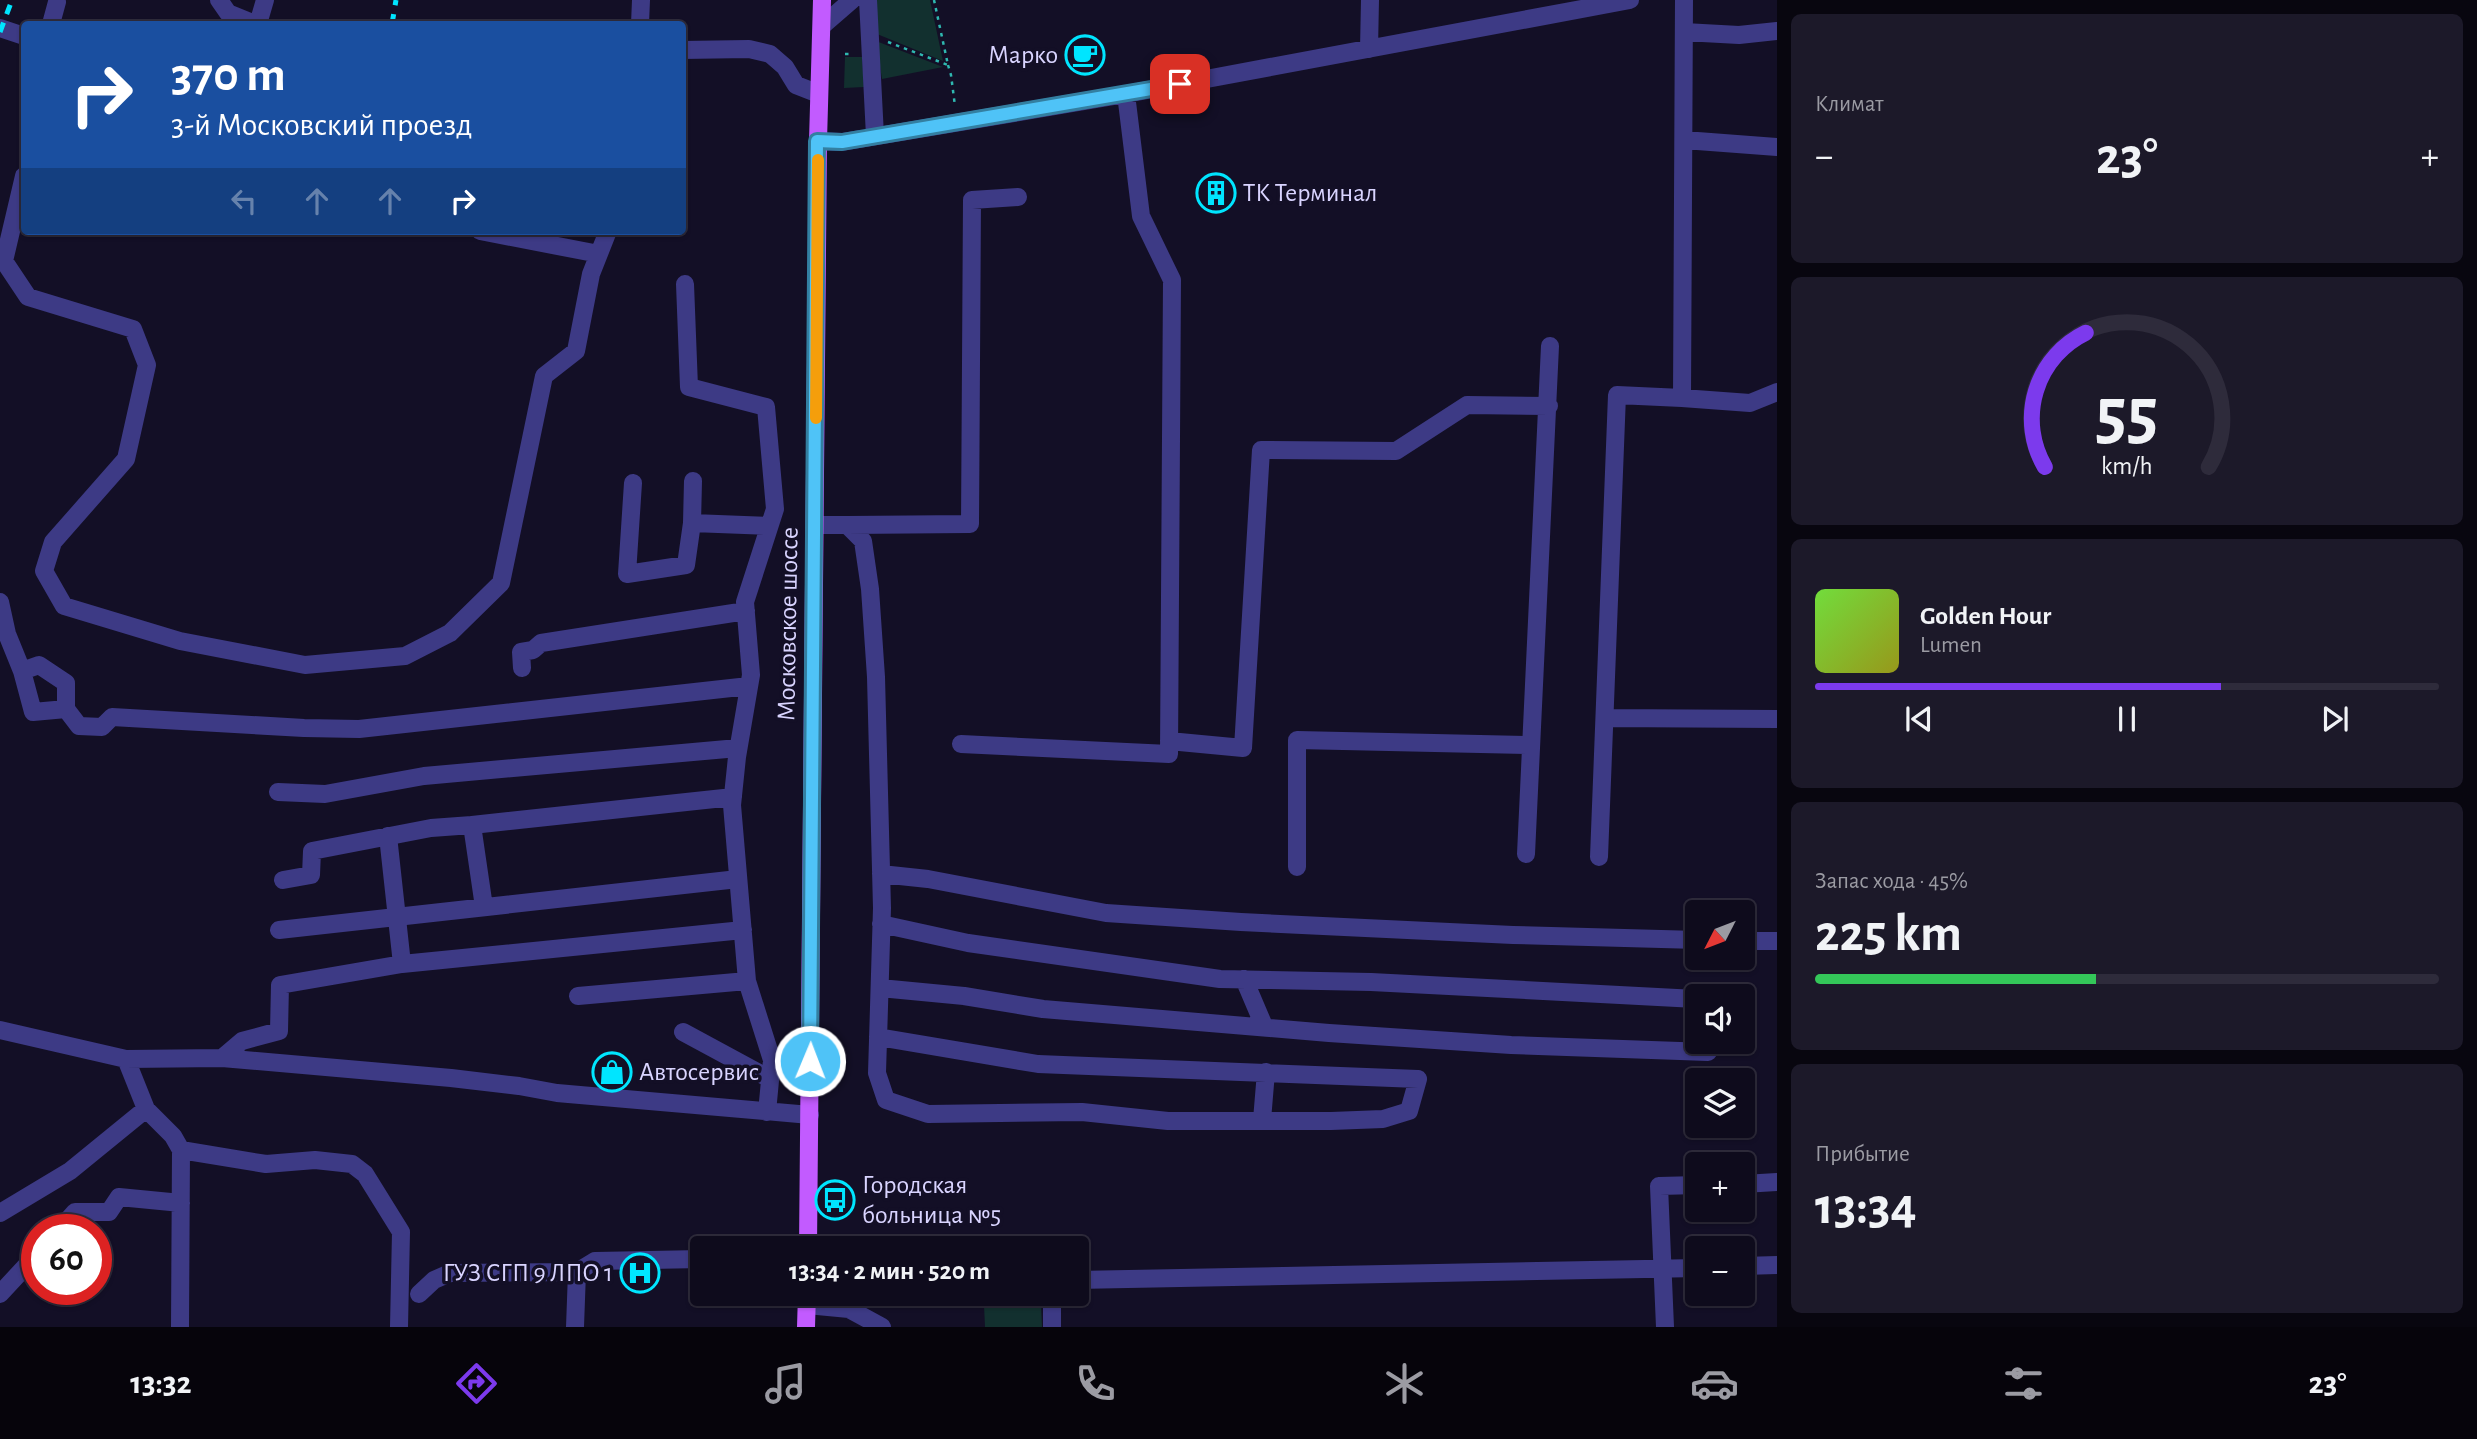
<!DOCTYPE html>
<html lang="ru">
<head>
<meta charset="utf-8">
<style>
  body { margin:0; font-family:"Alegreya Sans",sans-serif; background:#1c1929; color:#f1f3f6; height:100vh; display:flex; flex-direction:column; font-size:26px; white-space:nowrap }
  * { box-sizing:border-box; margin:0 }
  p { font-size:23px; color:#9b9ba3 }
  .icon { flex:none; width:38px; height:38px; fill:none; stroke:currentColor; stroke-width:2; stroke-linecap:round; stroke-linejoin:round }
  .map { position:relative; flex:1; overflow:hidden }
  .drawer { display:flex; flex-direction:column; gap:14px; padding:14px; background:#08060f; width:700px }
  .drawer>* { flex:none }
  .banner { position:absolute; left:21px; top:21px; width:665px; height:214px; border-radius:7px; box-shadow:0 2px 5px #0004,0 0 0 2px #2e2b3b; background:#1a4fa0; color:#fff; overflow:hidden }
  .needle { width:46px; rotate:228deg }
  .tools { position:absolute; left:1685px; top:900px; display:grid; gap:14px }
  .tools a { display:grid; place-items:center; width:70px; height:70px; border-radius:7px; background:#0e0b1c; box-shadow:0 2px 5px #0004,0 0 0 2px #2e2b3b; font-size:35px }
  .speed { position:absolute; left:21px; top:1214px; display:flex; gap:14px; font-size:35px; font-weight:700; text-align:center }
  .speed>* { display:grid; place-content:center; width:91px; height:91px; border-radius:50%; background:#0e0b1c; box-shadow:0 2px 5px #0004,0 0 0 2px #2e2b3b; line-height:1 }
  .speed .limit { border:10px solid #d22; background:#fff; color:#111 }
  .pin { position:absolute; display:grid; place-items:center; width:60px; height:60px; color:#fff; margin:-30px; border-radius:14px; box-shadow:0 4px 10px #0006 }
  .me { position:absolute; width:77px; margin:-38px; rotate:1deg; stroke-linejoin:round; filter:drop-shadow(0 0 5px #0008) }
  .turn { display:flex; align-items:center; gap:24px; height:147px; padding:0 35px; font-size:32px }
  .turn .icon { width:91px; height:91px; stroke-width:2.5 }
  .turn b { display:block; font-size:49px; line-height:60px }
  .lanes { display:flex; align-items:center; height:66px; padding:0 35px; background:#0003; justify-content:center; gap:35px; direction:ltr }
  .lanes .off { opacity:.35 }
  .big { font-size:52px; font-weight:700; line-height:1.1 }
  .drawer .tile { flex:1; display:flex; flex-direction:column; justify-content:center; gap:10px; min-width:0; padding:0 24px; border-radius:10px; background:#1c1929 }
  .drawer .dial { align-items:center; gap:0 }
  .dial svg { height:182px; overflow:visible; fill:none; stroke:#2e2b3b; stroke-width:7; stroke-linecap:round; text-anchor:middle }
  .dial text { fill:#f1f3f6; stroke:none }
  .song { display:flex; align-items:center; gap:21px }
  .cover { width:84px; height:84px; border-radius:10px; background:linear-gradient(135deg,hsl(100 70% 55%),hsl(60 70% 35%)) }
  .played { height:7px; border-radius:4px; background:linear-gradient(90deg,#7c3aed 65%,#2e2b3b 65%) }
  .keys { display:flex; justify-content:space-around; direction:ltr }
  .heat { display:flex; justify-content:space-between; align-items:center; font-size:38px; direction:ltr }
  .charge { height:10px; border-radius:5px; background:linear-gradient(90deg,#34c759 45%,#2e2b3b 0) }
  .trip { position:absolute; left:690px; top:1236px; width:399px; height:70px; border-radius:7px; background:#0e0b1c; box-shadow:0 2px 5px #0004,0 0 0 2px #2e2b3b; font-weight:700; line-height:70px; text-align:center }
  .tab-bar { display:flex; height:112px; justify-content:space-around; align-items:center; background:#06040b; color:#9b9ba3 }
  .tab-bar .icon { width:49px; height:49px }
  .tab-bar .on { color:#7c3aed }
  .tab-bar b { font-size:32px; color:#f1f3f6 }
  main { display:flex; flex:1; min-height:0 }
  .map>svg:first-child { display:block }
  .green { fill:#12302f }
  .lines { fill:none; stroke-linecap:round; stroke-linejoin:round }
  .path { stroke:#2fb8b0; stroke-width:2.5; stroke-dasharray:3.5 5; stroke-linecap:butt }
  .minor { stroke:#3d3a85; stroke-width:18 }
  .major { stroke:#c25bff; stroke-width:18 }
  .rail { stroke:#00e5ff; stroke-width:5; stroke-dasharray:10 9; stroke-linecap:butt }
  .route-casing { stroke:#337fa1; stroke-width:18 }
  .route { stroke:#4fc3f7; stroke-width:12 }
  .slow { stroke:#f59e0b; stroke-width:12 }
  .labels { text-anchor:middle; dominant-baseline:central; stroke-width:7; stroke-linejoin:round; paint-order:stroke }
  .poi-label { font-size:26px; fill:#d9d4ff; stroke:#130f26; text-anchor:start }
  .street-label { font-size:26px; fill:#d9d4ff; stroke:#130f26 }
</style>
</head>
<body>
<main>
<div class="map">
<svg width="1777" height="1327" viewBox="0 0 1777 1327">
  <rect width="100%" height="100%" fill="#130f26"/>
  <path class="green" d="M 875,0 L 930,0 L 943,61 L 877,34 Z
    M 876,41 L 943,67 L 882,79 Z
    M 845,57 L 862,57 L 864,87 L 844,88 Z
    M 984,1305 L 1041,1305 L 1042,1327 L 985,1327 Z"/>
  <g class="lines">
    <path class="path" d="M 888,42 L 948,65 L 934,0
      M 845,54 L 853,54
      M 948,65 L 951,75 L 955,106"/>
    <path class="minor" d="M 219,0 L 228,13 L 255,24
      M 868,0 L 875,136
      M 51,24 L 57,2
      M 258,24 L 265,0
      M 640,24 L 641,0
      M 822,26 L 852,0
      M 0,28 L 24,36
      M 1684,32 L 1739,35 L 1777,31
      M 1369,49 L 1370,0
      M 682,50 L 749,49 L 770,54 L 785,67 L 796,85 L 819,94
      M 1684,140 L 1777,147
      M 818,141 L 842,142 L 1126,94 L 1630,0
      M 24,176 L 4,261 L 28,297 L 133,329 L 147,365 L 126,459 L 53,542 L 44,571 L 64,606 L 180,641 L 305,665 L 405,656 L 450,633 L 501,583 L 544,376 L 576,351 L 591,274 L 608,231
      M 480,231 L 599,254
      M 685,284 L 689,387 L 766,407 L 775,509 L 745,602 L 751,675 L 737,757 L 732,805 L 747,981 L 772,1060 L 767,1112
      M 1682,398 L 1750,403 L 1777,392
      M 633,483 L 627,574 L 686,565 L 692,523 L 693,481
      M 692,523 L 769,526
      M 815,525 L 847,525 L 863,541 L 870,589 L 876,677 L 882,908 L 877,1073 L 886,1100 L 928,1114 L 1082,1112 L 1168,1121 L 1331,1121 L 1383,1119 L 1409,1111 L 1418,1079 L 1038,1064 L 878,1037
      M 847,525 L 970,524 L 972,200 L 1018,197
      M 0,602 L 7,634 L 22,671
      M 522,668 L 521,652 L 533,650 L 541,643 L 746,611
      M 66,709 L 33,712 L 22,671 L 39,665 L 66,683 L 66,709 L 79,726 L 102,727 L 112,717 L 304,728 L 359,729 L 749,686
      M 1605,718 L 1777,719
      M 1169,741 L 1243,748 L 1261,450 L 1396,451 L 1467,405 L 1549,406
      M 961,744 L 1169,754 L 1172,280 L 1141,216 L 1126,94
      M 278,792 L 325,794 L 424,776 L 738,748
      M 472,825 L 484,907
      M 388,836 L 402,964
      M 1526,854 L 1550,346
      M 1599,857 L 1617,395 L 1682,398 L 1684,0
      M 1297,867 L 1297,740 L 1531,745
      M 881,874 L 928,879 L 1106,913 L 1241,922 L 1513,935 L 1698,940
      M 283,880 L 311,875 L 312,851 L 431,828 L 472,825 L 733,797
      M 881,924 L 968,943 L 1220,979 L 1371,982 L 1696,999
      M 279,930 L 738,879
      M 1743,941 L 1777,941
      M 1244,979 L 1264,1026
      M 880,988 L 964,996 L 1043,1009 L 1329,1033 L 1511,1045 L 1708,1052
      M 578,996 L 747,981
      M 0,1030 L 126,1059 L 222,1058 L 451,1078 L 519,1086 L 557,1093 L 810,1115
      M 683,1032 L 770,1079
      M 222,1058 L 242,1041 L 279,1031 L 280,985 L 402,964 L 743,930
      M 126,1059 L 146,1109 L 173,1136 L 181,1150 L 180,1327
      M 1262,1120 L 1266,1072
      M 181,1150 L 266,1164 L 315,1160 L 352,1164 L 365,1174 L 401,1232 L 399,1327
      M 1743,1184 L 1777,1182
      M 0,1213 L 70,1171 L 146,1109
      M 59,1230 L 75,1212 L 109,1212 L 119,1197 L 181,1203
      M 1743,1266 L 1777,1265
      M 577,1272 L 595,1261 L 702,1259
      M 1076,1280 L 1698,1268
      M 1052,1293 L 1052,1327
      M 0,1294 L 37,1254
      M 419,1294 L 434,1280 L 450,1273 L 577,1272 L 575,1327
      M 807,1305 L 849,1309 L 882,1327
      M 1665,1327 L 1659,1186 L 1698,1185"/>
    <path class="major" d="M 808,1248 L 818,141 L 822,0
      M 806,1327 L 807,1293"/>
    <path class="rail" d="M 392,24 L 396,0
      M 0,32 L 12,0"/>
  </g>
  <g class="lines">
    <g class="route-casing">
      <path id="route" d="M 810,1061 L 817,141 L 842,142 L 1180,84"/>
    </g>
    <use href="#route" class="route"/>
    <path class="slow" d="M 816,418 L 818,160"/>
  </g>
  <defs>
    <g id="cafe-ring" transform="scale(2.0125)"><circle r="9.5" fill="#130f26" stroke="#00e5ff" stroke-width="1.5"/><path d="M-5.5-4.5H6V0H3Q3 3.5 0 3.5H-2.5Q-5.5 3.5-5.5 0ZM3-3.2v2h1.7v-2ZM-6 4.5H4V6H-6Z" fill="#00e5ff"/></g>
    <g id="building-ring" transform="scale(2.0125)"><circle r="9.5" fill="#130f26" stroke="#00e5ff" stroke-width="1.5"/><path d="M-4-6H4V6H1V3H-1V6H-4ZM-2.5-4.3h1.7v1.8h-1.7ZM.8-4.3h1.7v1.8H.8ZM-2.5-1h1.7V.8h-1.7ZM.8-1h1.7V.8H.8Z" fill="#00e5ff"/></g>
    <g id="shop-ring" transform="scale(2.0125)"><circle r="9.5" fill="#130f26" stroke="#00e5ff" stroke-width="1.5"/><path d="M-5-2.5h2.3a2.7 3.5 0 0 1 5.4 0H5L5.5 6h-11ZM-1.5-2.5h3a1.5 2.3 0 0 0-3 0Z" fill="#00e5ff"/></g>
    <g id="bus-ring" transform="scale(2.0125)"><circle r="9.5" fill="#130f26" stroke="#00e5ff" stroke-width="1.5"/><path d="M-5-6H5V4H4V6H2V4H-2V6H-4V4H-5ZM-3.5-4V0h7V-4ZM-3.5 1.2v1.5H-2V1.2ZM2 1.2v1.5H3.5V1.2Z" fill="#00e5ff"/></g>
    <g id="hospital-ring" transform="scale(2.0125)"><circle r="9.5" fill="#130f26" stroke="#00e5ff" stroke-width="1.5"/><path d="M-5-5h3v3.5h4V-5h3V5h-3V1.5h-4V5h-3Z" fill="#00e5ff"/></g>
  </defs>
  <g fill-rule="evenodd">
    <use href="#cafe-ring" x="1085" y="55"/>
    <use href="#building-ring" x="1216" y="193"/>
    <use href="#shop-ring" x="612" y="1072"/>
    <use href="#bus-ring" x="835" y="1200"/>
    <use href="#hospital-ring" x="640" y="1273"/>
  </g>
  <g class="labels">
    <g class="poi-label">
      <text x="1058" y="55" text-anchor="end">Марко</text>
      <text x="1243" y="193">ТК Терминал</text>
      <text x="639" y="1072">Автосервис</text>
      <text x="862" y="1185">Городская<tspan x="862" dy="30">больница №5</tspan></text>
      <text x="613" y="1273" text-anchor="end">ГУЗ СГП 9 ЛПО 1</text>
    </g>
    <g class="street-label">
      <text transform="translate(788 624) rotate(-89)">Московское шоссе</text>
    </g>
  </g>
</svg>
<div class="tools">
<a><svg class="needle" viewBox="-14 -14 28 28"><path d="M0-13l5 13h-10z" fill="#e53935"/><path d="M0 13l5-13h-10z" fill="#9b9ba3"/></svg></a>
<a><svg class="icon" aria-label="sound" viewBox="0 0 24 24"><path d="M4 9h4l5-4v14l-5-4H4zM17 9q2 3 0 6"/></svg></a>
<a><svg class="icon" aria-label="layers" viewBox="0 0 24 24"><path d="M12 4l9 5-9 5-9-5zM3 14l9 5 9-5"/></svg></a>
<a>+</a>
<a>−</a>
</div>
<div class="speed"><div class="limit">60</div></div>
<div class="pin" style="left:1180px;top:84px;background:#d93025"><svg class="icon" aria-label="arrive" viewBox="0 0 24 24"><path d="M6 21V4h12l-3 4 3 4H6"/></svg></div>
<svg class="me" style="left:810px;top:1061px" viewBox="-20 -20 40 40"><circle r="17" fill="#4fc3f7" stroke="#fff" stroke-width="3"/><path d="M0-11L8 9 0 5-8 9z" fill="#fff"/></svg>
<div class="trip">13:34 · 2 мин · 520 m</div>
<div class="banner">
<div class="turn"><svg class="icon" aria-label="right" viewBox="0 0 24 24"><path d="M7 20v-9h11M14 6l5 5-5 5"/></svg><div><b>370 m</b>3-й Московский проезд</div></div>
<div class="lanes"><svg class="icon off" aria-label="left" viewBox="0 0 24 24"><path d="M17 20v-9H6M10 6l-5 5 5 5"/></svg><svg class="icon off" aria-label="ahead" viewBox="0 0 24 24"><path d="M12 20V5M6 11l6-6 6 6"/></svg><svg class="icon off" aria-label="ahead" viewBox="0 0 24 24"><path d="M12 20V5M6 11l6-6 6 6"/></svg><svg class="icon" aria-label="right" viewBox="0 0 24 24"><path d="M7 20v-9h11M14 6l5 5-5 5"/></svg></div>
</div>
</div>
<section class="drawer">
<div class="tile"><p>Климат</p>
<div class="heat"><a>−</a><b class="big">23°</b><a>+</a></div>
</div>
<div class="tile dial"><svg viewBox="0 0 100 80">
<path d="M14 69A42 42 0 1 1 86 69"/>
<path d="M14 69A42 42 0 0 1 32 10" stroke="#7c3aed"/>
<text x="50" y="56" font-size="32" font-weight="700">55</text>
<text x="50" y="72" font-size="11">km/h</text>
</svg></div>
<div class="tile">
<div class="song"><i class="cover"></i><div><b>Golden Hour</b><p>Lumen</p></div></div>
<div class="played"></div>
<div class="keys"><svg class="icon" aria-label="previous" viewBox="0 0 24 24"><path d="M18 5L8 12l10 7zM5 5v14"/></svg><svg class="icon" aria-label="pause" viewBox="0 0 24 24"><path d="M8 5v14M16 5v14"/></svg><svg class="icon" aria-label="next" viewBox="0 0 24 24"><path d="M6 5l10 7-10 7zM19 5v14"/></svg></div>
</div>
<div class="tile"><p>Запас хода · 45%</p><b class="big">225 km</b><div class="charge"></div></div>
<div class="tile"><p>Прибытие</p><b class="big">13:34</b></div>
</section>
</main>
<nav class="tab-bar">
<b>13:32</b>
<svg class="icon on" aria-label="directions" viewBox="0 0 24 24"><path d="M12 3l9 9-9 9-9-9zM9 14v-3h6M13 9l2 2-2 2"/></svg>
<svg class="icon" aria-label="music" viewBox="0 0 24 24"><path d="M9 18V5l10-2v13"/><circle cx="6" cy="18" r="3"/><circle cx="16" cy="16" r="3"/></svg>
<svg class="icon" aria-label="phone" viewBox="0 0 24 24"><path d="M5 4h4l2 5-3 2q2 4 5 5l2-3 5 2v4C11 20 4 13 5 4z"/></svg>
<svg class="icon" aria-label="climate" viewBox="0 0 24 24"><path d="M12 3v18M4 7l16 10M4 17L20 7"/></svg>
<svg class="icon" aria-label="car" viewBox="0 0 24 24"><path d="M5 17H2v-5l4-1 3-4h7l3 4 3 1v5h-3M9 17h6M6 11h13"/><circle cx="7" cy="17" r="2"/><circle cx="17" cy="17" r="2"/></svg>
<svg class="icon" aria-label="filters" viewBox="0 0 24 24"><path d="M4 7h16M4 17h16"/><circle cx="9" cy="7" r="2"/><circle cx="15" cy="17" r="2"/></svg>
<b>23°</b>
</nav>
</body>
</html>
